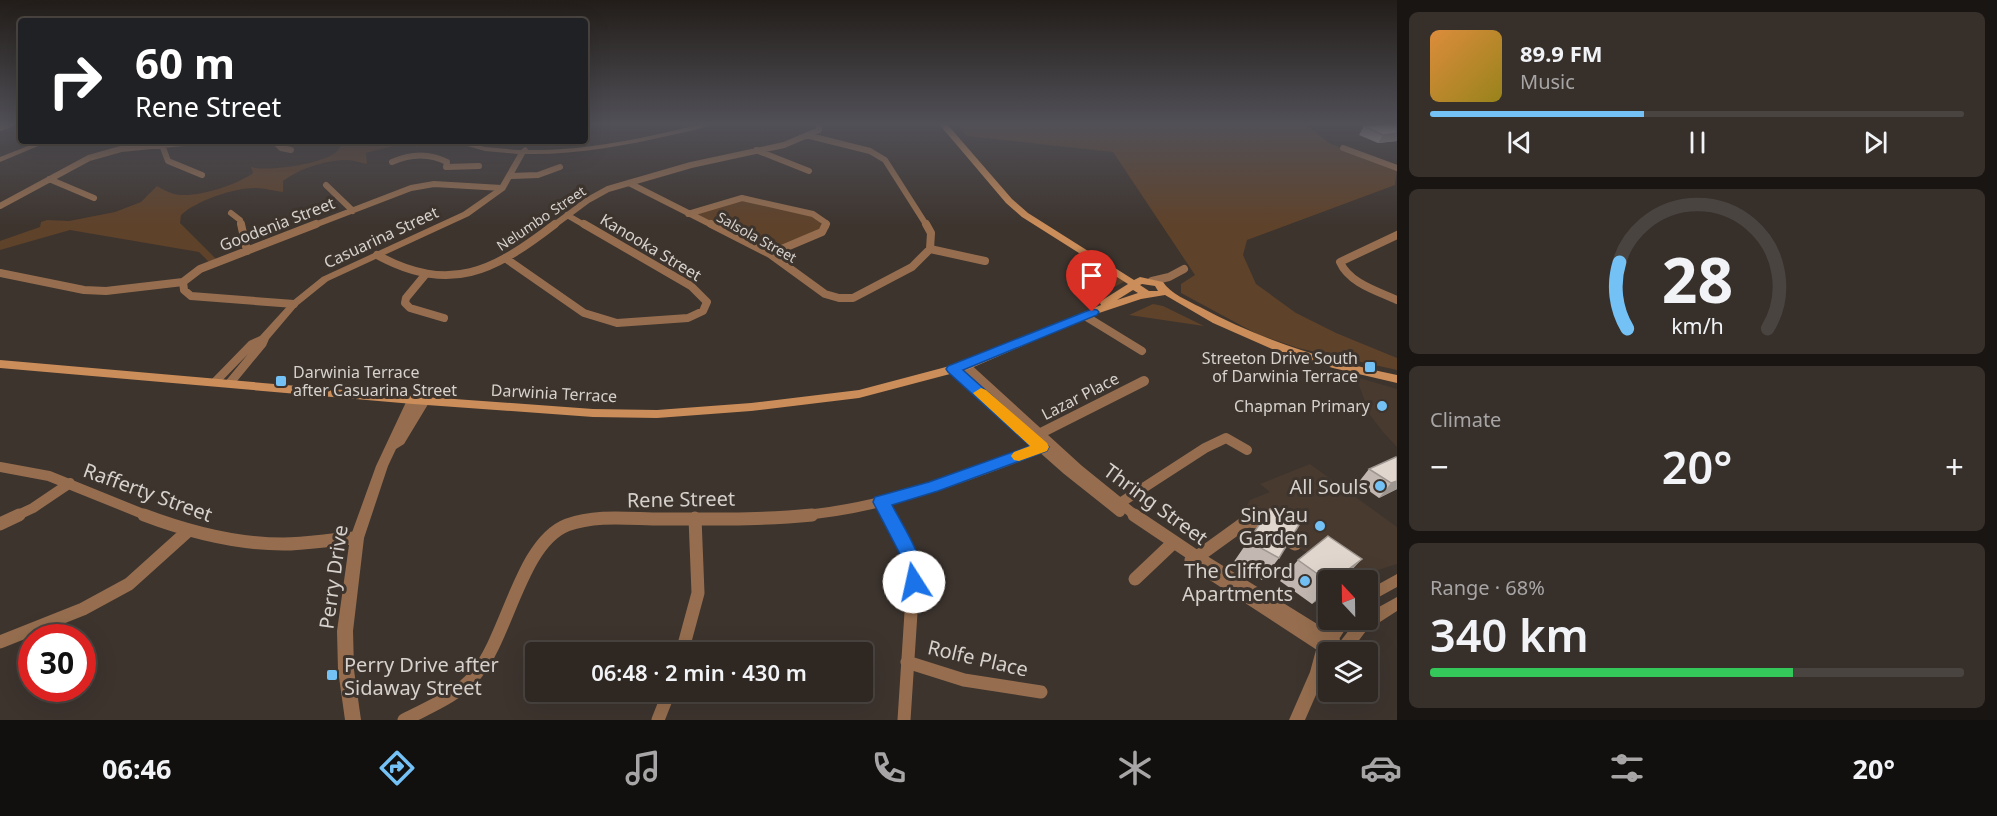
<!DOCTYPE html>
<html lang="en">
<head>
<meta charset="utf-8">
<style>
  body { margin:0; font-family:"Noto Sans",sans-serif; background:#362f2a; color:#f1f3f6; height:100vh; display:flex; flex-direction:column; font-size:22px; white-space:nowrap }
  * { box-sizing:border-box; margin:0 }
  p { font-size:20px; color:#a7a5a5 }
  .icon { flex:none; width:33px; height:33px; fill:none; stroke:currentColor; stroke-width:2; stroke-linecap:round; stroke-linejoin:round }
  .map { position:relative; flex:1; overflow:hidden }
  .drawer { display:flex; flex-direction:column; gap:12px; padding:12px; background:#191513; width:600px }
  .drawer>* { flex:none }
  .banner { position:absolute; left:18px; top:18px; width:570px; height:126px; border-radius:6px; box-shadow:0 6px 24px #0002,0 0 0 2px #494440; background:#202124; color:#fff; overflow:hidden }
  .needle { width:39px; rotate:338deg }
  .controls { position:absolute; left:1318px; top:570px; display:grid; gap:12px }
  .controls a { display:grid; place-items:center; width:60px; height:60px; border-radius:6px; background:#2e2722; box-shadow:0 6px 24px #0002,0 0 0 2px #494440; font-size:30px }
  .speed { position:absolute; left:18px; top:624px; display:flex; gap:12px; font-size:30px; font-weight:700; text-align:center }
  .speed>* { display:grid; place-content:center; width:78px; height:78px; border-radius:50%; background:#2e2722; box-shadow:0 6px 24px #0002,0 0 0 2px #494440; line-height:1 }
  .speed .limit { border:9px solid #d22; background:#fff; color:#111 }
  .pin { position:absolute; display:grid; place-items:center; width:51px; height:51px; color:#fff; margin:-62px -26px; border-radius:50% 50% 50% 0; rotate:-45deg; box-shadow:0 0 6px #0007 }
  .pin .icon { rotate:45deg }
  .me { position:absolute; width:66px; margin:-33px; rotate:350deg; stroke-linejoin:round; filter:drop-shadow(0 0 4px #0008) }
  .turn { display:flex; align-items:center; gap:21px; height:126px; padding:0 18px; font-size:27px }
  .turn .icon { width:78px; height:78px; stroke-width:2.5 }
  .turn b { display:block; font-size:42px; line-height:51px }
  .big { font-size:45px; font-weight:600; line-height:1.1 }
  .drawer .widget { flex:1; display:flex; flex-direction:column; justify-content:center; gap:9px; min-width:0; padding:0 21px; border-radius:9px; background:#362f2a }
  .drawer .dial { align-items:center; gap:0 }
  .dial svg { height:156px; overflow:visible; fill:none; stroke:#494440; stroke-width:7; stroke-linecap:round; text-anchor:middle }
  .dial text { fill:#f1f3f6; stroke:none }
  .song { display:flex; align-items:center; gap:18px }
  .cover { width:72px; height:72px; border-radius:9px; background:linear-gradient(135deg,hsl(30 70% 55%),hsl(50 70% 35%)) }
  .played { height:6px; border-radius:3px; background:linear-gradient(90deg,#73c1f5 40%,#494440 40%) }
  .keys { display:flex; justify-content:space-around; direction:ltr }
  .heat { display:flex; justify-content:space-between; align-items:center; font-size:33px; direction:ltr }
  .charge { height:9px; border-radius:4px; background:linear-gradient(90deg,#34c759 68%,#494440 0) }
  .trip { position:absolute; left:525px; top:642px; width:348px; height:60px; border-radius:6px; background:#2e2722; box-shadow:0 6px 24px #0002,0 0 0 2px #494440; font-weight:600; line-height:60px; text-align:center }
  .tab-bar { display:flex; height:96px; justify-content:space-around; align-items:center; background:#12100e; color:#a7a5a5 }
  .tab-bar .icon { width:42px; height:42px }
  .tab-bar .on { color:#73c1f5 }
  .tab-bar b { font-size:27px; color:#f1f3f6 }
  main { display:flex; flex:1; min-height:0 }
  .map>svg:first-child { display:block }
  .built { fill:#483a2f }
  .green { fill:#5f422a }
  .lines { fill:none; stroke-linecap:round; stroke-linejoin:round }
  .minor-far3 { stroke:#966e4f; stroke-width:6 }
  .minor-far2 { stroke:#966e4f; stroke-width:8 }
  .minor-far1 { stroke:#966e4f; stroke-width:10 }
  .minor { stroke:#966e4f; stroke-width:13 }
  .tertiary { fill:#966e4f; fill-rule:evenodd }
  .secondary { fill:#cb8d59; fill-rule:evenodd }
  .wall { fill:#c2b8b1 }
  .shaded-wall { fill:#9e9690 }
  .building { fill:#e1d6ce; stroke:#9e9690; stroke-width:1.5 }
  .route { fill:#1a73e8; stroke:#114b97; stroke-width:1.5 }
  .slow { fill:#f59e0b }
  .poi-dot { fill:#73c1f5; stroke:#3d342e; stroke-width:2 }
  .labels { text-anchor:middle; dominant-baseline:central; stroke-width:6; stroke-linejoin:round; paint-order:stroke }
  .far-street-label { font-size:14px; fill:#d6d1cc; stroke:#3d342e }
  .street-label { font-size:16px; fill:#d6d1cc; stroke:#3d342e }
  .poi-label { font-size:16px; fill:#d6d1cc; stroke:#3d342e; text-anchor:end }
  .near-poi-label { font-size:20px; fill:#d6d1cc; stroke:#3d342e; text-anchor:end }
  .near-street-label { font-size:20px; fill:#d6d1cc; stroke:#3d342e }
</style>
</head>
<body>
<main>
<div class="map">
<svg width="1397" height="720" viewBox="0 0 1397 720">
  <rect width="100%" height="100%" fill="#3d342e"/>
  <path class="built" d="M 1356,377 L 1397,389 L 1397,447 L 1383,432 L 1370,415 Z
    M 1310,464 L 1397,527 L 1397,564 L 1347,580 L 1306,552 L 1237,521 L 1250,500 L 1270,492 L 1260,484 Z"/>
  <path class="green" d="M 955,124 L 1305,124 L 1329,143 L 1374,162 L 1397,169 L 1395,185 L 1247,240 L 1243,255 L 1256,284 L 1296,313 L 1336,333 L 1397,358 L 1397,370 L 1298,348 L 1257,334 L 1181,293 L 1181,284 L 1195,275 L 1113,152 L 967,136 Z
    M 378,141 L 424,141 L 416,147 L 411,141 L 366,153 L 367,164 C 361,163 354,160 348,160 C 328,159 298,169 283,181 L 283,192 C 274,191 265,188 255,188 C 233,188 196,201 181,215 L 180,223 L 217,260 L 210,263 L 199,252 L 70,230 L 0,250 L 0,241 L 40,227 L 41,222 L 47,220 L 69,221 L 115,212 L 141,202 L 157,186 C 162,189 168,192 174,194 C 194,199 237,185 253,173 L 251,167 C 269,172 320,164 335,153 C 339,150 341,145 344,142 L 362,144 Z
    M 742,200 L 815,217 L 823,226 L 821,230 L 770,252 L 697,215 L 699,211 Z
    M 1087,259 L 1125,281 L 1097,297 L 1088,293 Z
    M 1153,304 L 1163,306 L 1204,326 L 1129,315 Z"/>
  <g class="lines">
    <path class="minor-far3" d="M 0,128 L 12,124
      M 810,136 L 870,151 L 885,160 L 927,226
      M 274,141 L 281,148 L 291,150
      M 162,145 L 168,161 L 202,175
      M 1343,148 L 1397,168
      M 756,150 L 809,171
      M 392,162 C 410,154 429,153 447,162 L 446,167
      M 446,167 L 479,166
      M 511,176 L 538,175 L 560,167
      M 49,179 L 94,198
      M 629,183 L 714,226
      M 326,185 L 353,211
      M 0,206 L 89,158 L 121,149 L 203,141
      M 231,213 L 240,220 L 241,226
      M 688,214 L 742,198 L 813,214 L 826,223 L 826,226
      M 567,215 L 586,226
      M 312,226 L 411,188 L 434,184 L 502,188
      M 553,226 L 588,200 L 608,189 L 691,165 L 784,145 L 819,130 L 819,124"/>
    <path class="minor-far2" d="M 241,224 L 247,251
      M 711,224 L 770,254 L 825,294 L 839,298 L 853,298 L 912,267 L 930,249 L 931,233 L 926,224
      M 1397,235 L 1340,262 C 1349,283 1377,291 1397,300
      M 930,249 L 985,261
      M 770,254 L 822,232 L 826,224
      M 377,255 C 450,295 494,271 555,224
      M 505,258 L 584,313 L 617,323 L 688,318 L 703,311 L 707,302 L 691,286 L 584,224
      M 0,273 L 84,290 L 106,291 L 183,282
      M 425,275 L 406,298 L 405,303 L 410,308 L 444,318
      M 1152,281 L 1169,277 L 1184,269
      M 294,304 L 191,296 L 184,290 L 183,282 L 200,269 L 316,224
      M 1085,316 L 1142,351"/>
    <path class="minor-far1" d="M 965,366 L 1079,470 L 1136,516
      M 953,369 L 1066,469 L 1120,512
      M 1033,437 L 1144,381
      M 0,467 L 49,476 L 148,516
      M 881,502 L 889,516
      M 1117,505 L 1205,448 L 1226,438 L 1247,450
      M 16,516 L 33,508 L 70,483
      M 793,516 C 883,510 965,477 1049,445"/>
    <path class="minor" d="M 144,515 C 189,532 235,544 283,544 C 308,544 332,539 357,538
      M 888,515 L 908,552 L 913,582 L 904,720
      M 1134,515 L 1198,558 L 1334,642
      M 0,524 L 19,515
      M 1191,560 L 1332,652
      M 1193,560 L 1247,521 L 1259,522 L 1295,544
      M 1135,579 L 1174,542
      M 0,642 L 83,609 L 129,584 L 189,530
      M 682,652 L 698,593 L 695,518
      M 907,662 L 964,680 L 1041,692
      M 404,720 C 429,707 458,696 476,674 C 508,635 521,543 567,525 C 597,514 631,519 662,519 C 712,519 762,520 812,515
      M 658,720 L 669,692"/>
    <path class="tertiary" d="M 701,124 L 711,124 C 700,130 684,132 672,135 C 623,146 575,155 525,154 L 505,190 L 469,216 L 328,281 L 297,306 L 269,339 L 266,346 L 233,386 L 229,387 L 224,383 L 248,354 L 218,385 L 214,386 L 209,382 L 249,341 L 260,336 L 291,302 L 322,277 L 463,212 L 499,187 L 518,154 L 485,151 L 450,141 L 462,141 L 485,147 L 517,150 L 521,150 L 525,147 L 527,148 L 528,150 C 587,151 644,138 701,124 Z
      M 41,141 L 50,141 L 0,162 L 0,157 Z
      M 413,396 L 417,397 L 419,400 L 417,403 L 420,398 L 424,397 L 430,401 L 404,444 L 396,449 L 388,466 L 364,538 L 353,631 L 354,670 L 361,720 L 345,720 L 338,670 L 337,631 L 350,538 L 376,466 L 407,400 Z
      M 1397,574 L 1397,587 L 1368,603 L 1368,590 Z
      M 1397,597 L 1397,611 L 1366,631 L 1350,652 L 1334,652 L 1336,647 L 1356,621 L 1358,620 L 1368,620 L 1368,613 Z
      M 1336,620 L 1351,620 L 1331,652 L 1329,652 L 1326,672 L 1305,720 L 1289,720 L 1310,672 L 1316,650 Z"/>
    <path class="secondary" d="M 939,124 L 947,124 L 1012,199 L 1028,213 L 1134,280 L 1140,277 L 1163,282 C 1170,293 1188,301 1200,307 C 1263,341 1328,361 1397,375 L 1397,383 L 1333,368 L 1272,349 L 1213,323 L 1165,295 L 1141,299 L 1096,314 L 969,369 L 859,398 L 751,411 L 657,418 L 593,417 L 413,404 L 0,368 L 0,360 L 413,396 L 593,409 L 657,410 L 751,403 L 859,390 L 961,363 L 1101,305 L 1100,303 L 1101,301 L 1128,284 L 1022,217 L 1006,203 ZM 1142,284 L 1155,286 L 1158,291 L 1149,291 L 1140,285 ZM 1133,290 L 1138,293 L 1117,300 Z"/>
  </g>
  <path class="wall" d="M 1397,124 L 1397,141 L 1378,143 L 1359,135 L 1364,126 Z
    M 1396,457 L 1397,489 L 1379,498 L 1358,483 L 1369,469 Z
    M 1270,509 L 1279,558 L 1262,580 L 1233,563 Z
    M 1362,559 L 1342,580 L 1329,580 L 1329,591 L 1312,604 L 1280,581 L 1298,560 Z"/>
  <path class="shaded-wall" d="M 1397,133 L 1397,141 L 1378,143 L 1383,135 Z
    M 1397,481 L 1397,489 L 1379,498 L 1391,483 Z
    M 1362,559 L 1342,580 L 1334,580 Z
    M 1329,585 L 1329,591 L 1312,604 Z"/>
  <path class="building" d="M 1389,124 L 1397,124 L 1397,133 L 1383,135 L 1364,126 Z
    M 1396,457 L 1397,458 L 1397,481 L 1391,483 L 1369,469 Z
    M 1270,509 L 1299,525 L 1279,558 L 1248,541 Z
    M 1328,536 L 1362,559 L 1334,580 L 1329,580 L 1329,582 L 1298,560 Z"/>
  <linearGradient id="sky" x2="0" y2="1"><stop stop-color="#221d19"/><stop offset="0.55" stop-color="#515057"/><stop offset="1" stop-color="#515057" stop-opacity="0"/></linearGradient>
  <rect width="1397" height="225" fill="url(#sky)"/>
  <path class="route" d="M 1092,309 L 1097,310 L 1099,312 L 1097,315 L 963,370 L 1049,447 L 1047,451 L 938,491 L 892,505 C 902,525 931,566 920,588 L 914,590 L 907,588 L 899,552 L 873,502 L 875,497 L 929,482 L 1030,446 L 948,372 L 946,369 L 948,366 Z"/>
  <path class="slow" d="M 981,388 L 986,390 L 1047,443 L 1049,447 L 1047,451 L 1019,461 L 1014,460 L 1011,456 L 1014,452 L 1030,446 L 976,396 L 973,393 Z"/>
  <g class="poi-dot">
    <rect x="1364" y="361" width="12" height="12" rx="3"/>
    <rect x="275" y="375" width="12" height="12" rx="3"/>
    <circle cx="1382" cy="406" r="6"/>
    <circle cx="1380" cy="486" r="6"/>
    <circle cx="1320" cy="526" r="6"/>
    <circle cx="1305" cy="581" r="6"/>
    <rect x="326" y="669" width="12" height="12" rx="3"/>
  </g>
  <g class="labels">
    <g class="far-street-label">
      <text transform="translate(541 218) rotate(-34)">Nelumbo Street</text>
      <text transform="translate(757 237) rotate(29)">Salsola Street</text>
    </g>
    <g class="street-label">
      <text transform="translate(277 224) rotate(-21)">Goodenia Street</text>
      <text transform="translate(381 237) rotate(-25)">Casuarina Street</text>
      <text transform="translate(651 247) rotate(31)">Kanooka Street</text>
      <text transform="translate(554 393) rotate(3)">Darwinia Terrace</text>
      <text transform="translate(1080 396) rotate(-27)">Lazar Place</text>
    </g>
    <g class="poi-label">
      <text x="1358" y="358">Streeton Drive South<tspan x="1358" dy="18">of Darwinia Terrace</tspan></text>
      <text x="293" y="372" text-anchor="start">Darwinia Terrace<tspan x="293" dy="18">after Casuarina Street</tspan></text>
      <text x="1370" y="406">Chapman Primary</text>
    </g>
    <g class="near-poi-label">
      <text x="1368" y="486">All Souls</text>
      <text x="1308" y="514">Sin Yau<tspan x="1308" dy="23">Garden</tspan></text>
      <text x="1293" y="570">The Clifford<tspan x="1293" dy="23">Apartments</tspan></text>
      <text x="344" y="664" text-anchor="start">Perry Drive after<tspan x="344" dy="23">Sidaway Street</tspan></text>
    </g>
    <g class="near-street-label">
      <text transform="translate(148 492) rotate(20)">Rafferty Street</text>
      <text transform="translate(681 499) rotate(-1)">Rene Street</text>
      <text transform="translate(1156 504) rotate(36)">Thring Street</text>
      <text transform="translate(333 577) rotate(-82)">Perry Drive</text>
      <text transform="translate(978 658) rotate(13)">Rolfe Place</text>
    </g>
  </g>
</svg>
<div class="controls">
<a><svg class="needle" viewBox="-14 -14 28 28"><path d="M0-13l5 13h-10z" fill="#e53935"/><path d="M0 13l5-13h-10z" fill="#a7a5a5"/></svg></a>
<a><svg class="icon" aria-label="layers" viewBox="0 0 24 24"><path d="M12 4l9 5-9 5-9-5zM3 14l9 5 9-5"/></svg></a>
</div>
<div class="speed"><div class="limit">30</div></div>
<div class="pin" style="left:1092px;top:312px;background:#d93025"><svg class="icon" aria-label="arrive" viewBox="0 0 24 24"><path d="M6 21V4h12l-3 4 3 4H6"/></svg></div>
<svg class="me" style="left:914px;top:582px" viewBox="-20 -20 40 40"><circle r="19" fill="#fff"/><path d="M0-13L10 11 0 6-10 11z" fill="#1a73e8"/></svg>
<div class="trip">06:48 · 2 min · 430 m</div>
<div class="banner">
<div class="turn"><svg class="icon" aria-label="right" viewBox="0 0 24 24"><path d="M7 20v-9h11M14 6l5 5-5 5"/></svg><div><b>60 m</b>Rene Street</div></div>
</div>
</div>
<section class="drawer">
<div class="widget">
<div class="song"><i class="cover"></i><div><b>89.9 FM</b><p>Music</p></div></div>
<div class="played"></div>
<div class="keys"><svg class="icon" aria-label="previous" viewBox="0 0 24 24"><path d="M18 5L8 12l10 7zM5 5v14"/></svg><svg class="icon" aria-label="pause" viewBox="0 0 24 24"><path d="M8 5v14M16 5v14"/></svg><svg class="icon" aria-label="next" viewBox="0 0 24 24"><path d="M6 5l10 7-10 7zM19 5v14"/></svg></div>
</div>
<div class="widget dial"><svg viewBox="0 0 100 80">
<path d="M14 69A42 42 0 1 1 86 69"/>
<path d="M14 69A42 42 0 0 1 10 35" stroke="#73c1f5"/>
<text x="50" y="56" font-size="32" font-weight="700">28</text>
<text x="50" y="72" font-size="11">km/h</text>
</svg></div>
<div class="widget"><p>Climate</p>
<div class="heat"><a>−</a><b class="big">20°</b><a>+</a></div>
</div>
<div class="widget"><p>Range · 68%</p><b class="big">340 km</b><div class="charge"></div></div>
</section>
</main>
<nav class="tab-bar">
<b>06:46</b>
<svg class="icon on" aria-label="directions" viewBox="0 0 24 24"><path d="M12 3l9 9-9 9-9-9zM9 14v-3h6M13 9l2 2-2 2"/></svg>
<svg class="icon" aria-label="music" viewBox="0 0 24 24"><path d="M9 18V5l10-2v13"/><circle cx="6" cy="18" r="3"/><circle cx="16" cy="16" r="3"/></svg>
<svg class="icon" aria-label="phone" viewBox="0 0 24 24"><path d="M5 4h4l2 5-3 2q2 4 5 5l2-3 5 2v4C11 20 4 13 5 4z"/></svg>
<svg class="icon" aria-label="climate" viewBox="0 0 24 24"><path d="M12 3v18M4 7l16 10M4 17L20 7"/></svg>
<svg class="icon" aria-label="car" viewBox="0 0 24 24"><path d="M5 17H2v-5l4-1 3-4h7l3 4 3 1v5h-3M9 17h6M6 11h13"/><circle cx="7" cy="17" r="2"/><circle cx="17" cy="17" r="2"/></svg>
<svg class="icon" aria-label="filters" viewBox="0 0 24 24"><path d="M4 7h16M4 17h16"/><circle cx="9" cy="7" r="2"/><circle cx="15" cy="17" r="2"/></svg>
<b>20°</b>
</nav>
</body>
</html>
